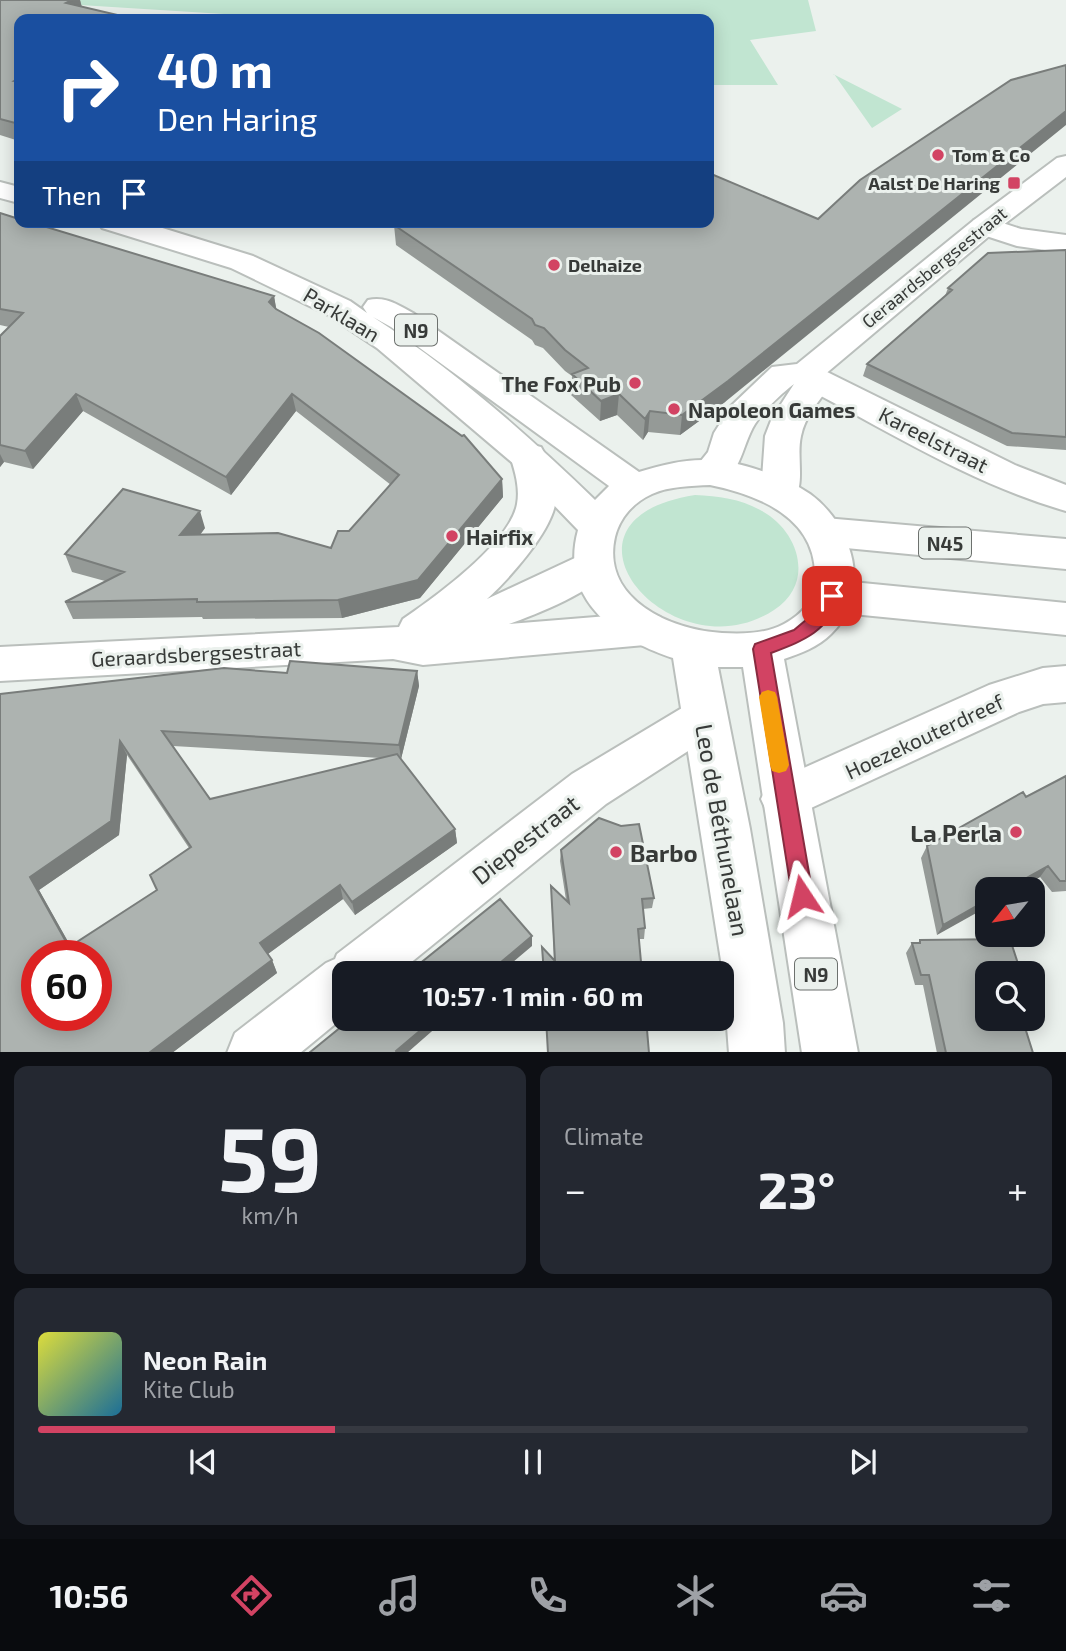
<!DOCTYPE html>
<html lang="en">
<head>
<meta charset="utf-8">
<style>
  body { margin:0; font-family:"Exo 2",sans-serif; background:#242831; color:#f1f3f6; height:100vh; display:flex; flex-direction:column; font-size:26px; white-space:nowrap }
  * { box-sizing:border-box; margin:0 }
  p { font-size:23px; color:#9ea1a6 }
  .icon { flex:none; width:38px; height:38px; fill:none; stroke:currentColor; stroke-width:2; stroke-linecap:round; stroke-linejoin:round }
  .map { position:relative; height:1052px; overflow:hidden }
  .details { display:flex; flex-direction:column; gap:14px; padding:14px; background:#0d0f14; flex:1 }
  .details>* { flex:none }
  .top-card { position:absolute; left:14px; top:14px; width:700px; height:214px; border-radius:14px; box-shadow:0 4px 18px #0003; background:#1a4fa0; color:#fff; overflow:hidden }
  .needle { width:46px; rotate:240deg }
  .controls { position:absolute; left:975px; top:877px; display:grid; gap:14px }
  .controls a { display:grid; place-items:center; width:70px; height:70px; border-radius:14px; background:#171b24; box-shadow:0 4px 18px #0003; font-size:35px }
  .speed { position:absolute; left:21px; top:940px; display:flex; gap:14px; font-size:35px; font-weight:700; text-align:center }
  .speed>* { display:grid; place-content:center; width:91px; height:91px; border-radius:50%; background:#171b24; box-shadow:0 4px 18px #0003; line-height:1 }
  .speed .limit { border:10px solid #d22; background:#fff; color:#111 }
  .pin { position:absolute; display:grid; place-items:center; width:60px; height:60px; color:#fff; margin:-30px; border-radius:14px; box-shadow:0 4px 10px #0006 }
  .me { position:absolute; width:77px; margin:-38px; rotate:350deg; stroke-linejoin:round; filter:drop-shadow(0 0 5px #0008) }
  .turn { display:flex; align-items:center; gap:24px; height:147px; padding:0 28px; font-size:32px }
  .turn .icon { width:91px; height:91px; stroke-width:2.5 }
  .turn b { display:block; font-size:49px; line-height:60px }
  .then { display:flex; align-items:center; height:66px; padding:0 28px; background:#0003; gap:14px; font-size:26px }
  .big { font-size:52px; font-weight:700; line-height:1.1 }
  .details .card { flex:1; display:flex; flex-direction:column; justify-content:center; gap:10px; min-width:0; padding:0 24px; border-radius:14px; background:#242831 }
  .details .dial { align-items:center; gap:0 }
  .dial b { font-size:91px; line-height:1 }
  .song { display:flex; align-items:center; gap:21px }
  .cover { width:84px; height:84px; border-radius:10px; background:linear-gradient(135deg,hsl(60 70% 55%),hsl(200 70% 35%)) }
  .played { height:7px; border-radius:4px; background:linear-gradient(90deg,#d24363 30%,#363941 30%) }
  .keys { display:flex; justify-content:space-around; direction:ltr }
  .heat { display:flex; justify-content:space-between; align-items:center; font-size:38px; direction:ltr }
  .details .tiles { flex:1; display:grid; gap:14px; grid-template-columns:1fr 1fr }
  .card:last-child { grid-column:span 2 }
  .trip { position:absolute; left:332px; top:961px; width:402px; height:70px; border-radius:14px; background:#171b24; box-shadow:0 4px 18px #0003; font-weight:700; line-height:70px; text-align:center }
  .dock { display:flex; height:112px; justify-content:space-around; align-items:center; background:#090b0e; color:#9ea1a6 }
  .dock .icon { width:49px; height:49px }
  .dock .current { color:#d24363 }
  .dock b { font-size:32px; color:#f1f3f6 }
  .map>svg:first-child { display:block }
  .green { fill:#c1e5d1 }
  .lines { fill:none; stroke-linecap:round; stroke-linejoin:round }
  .minor-casing { stroke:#babfbc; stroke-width:4 }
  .secondary-casing { stroke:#babfbc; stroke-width:4 }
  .primary-casing { stroke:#babfbc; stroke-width:4 }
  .trunk-casing { stroke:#babfbc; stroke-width:4 }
  .minor { fill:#fff; fill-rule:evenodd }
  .secondary { fill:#fff; fill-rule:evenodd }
  .primary { fill:#fff; fill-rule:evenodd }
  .trunk { fill:#fff; fill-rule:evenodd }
  .wall { fill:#959a97; fill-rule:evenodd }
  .shaded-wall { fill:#797d7b }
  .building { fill:#adb3b0; stroke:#797d7b; stroke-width:2; fill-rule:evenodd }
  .route { fill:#d24363; stroke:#882c40; stroke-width:2 }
  .slow { fill:#f59e0b }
  .poi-dot { fill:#d24363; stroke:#ebf1ed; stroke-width:2.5 }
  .labels { text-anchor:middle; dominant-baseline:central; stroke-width:6; stroke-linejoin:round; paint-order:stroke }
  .far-poi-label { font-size:18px; font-weight:bold; fill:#373a38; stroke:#ebf1ed; text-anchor:start }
  .far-street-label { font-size:18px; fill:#373a38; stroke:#ebf1ed }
  .shield { fill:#ebf1ed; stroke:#6d716e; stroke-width:2 }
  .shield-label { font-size:19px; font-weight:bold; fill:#373a38 }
  .street-label { font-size:21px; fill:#373a38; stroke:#ebf1ed }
  .poi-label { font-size:21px; font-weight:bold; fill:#373a38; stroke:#ebf1ed; text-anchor:start }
  .near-street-label { font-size:24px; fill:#373a38; stroke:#ebf1ed }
  .near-poi-label { font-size:24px; font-weight:bold; fill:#373a38; stroke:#ebf1ed; text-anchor:end }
</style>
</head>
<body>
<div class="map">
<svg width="1066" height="1053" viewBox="0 0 1066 1053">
  <rect width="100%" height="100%" fill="#ebf1ed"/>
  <path class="green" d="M 0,0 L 808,0 L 816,31 L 750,40 L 778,85 L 709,85 L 709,19 L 306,19 Z
    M 834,74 L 833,74 L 902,109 L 872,128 Z
    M 695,495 C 719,496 741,499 762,511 C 800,532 815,584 774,610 C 673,677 535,520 695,495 Z"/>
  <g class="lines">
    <g class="minor-casing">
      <path id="minor" d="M 984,217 L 1021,229 L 1066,235 L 1066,253 L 1017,246 L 974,232 L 970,226 L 974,220 Z
        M 805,364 L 817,367 L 1015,465 L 1066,485 L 1066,511 C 971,484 881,427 793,381 L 788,374 L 793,367 Z
        M 528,444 L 541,447 C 551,464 558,486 555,505 C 549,534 509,579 487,599 L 592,550 L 606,555 L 612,565 C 597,591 537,614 509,624 L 645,613 L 660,617 L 666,629 L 660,641 L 645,645 L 423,665 L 393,659 L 0,681 L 0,647 L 399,627 L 403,619 C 435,597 510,543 517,504 C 520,488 515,471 510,456 L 515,447 Z
        M 1066,666 L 1066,702 L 1043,704 L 1019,712 L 785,820 L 768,814 L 761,799 L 768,784 L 989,685 L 1043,668 Z
        M 703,699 L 719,705 L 725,718 L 719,731 L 606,804 L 398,973 L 345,973 L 345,1016 L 300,1053 L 227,1053 L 235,1033 L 326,963 L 335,959 L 337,954 L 572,774 L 687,705 Z"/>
    </g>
    <g class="secondary-casing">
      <path id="secondary" d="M 1066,156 L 1066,177 L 994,232 L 823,376 L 829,387 C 818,403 805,416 801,436 C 796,458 806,482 793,502 L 780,506 L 767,502 L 761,493 L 765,436 L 772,418 L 794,384 C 781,394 764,410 755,424 C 739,449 741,493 697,481 L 692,472 L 708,452 L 714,433 L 731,406 L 772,367 L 797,364 L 974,220 L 1057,158 Z"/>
    </g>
    <g class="primary-casing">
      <path id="primary" d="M 0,182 L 19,187 L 19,203 L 0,198 Z
        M 98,222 L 143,222 L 253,256 L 350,301 L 367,313 L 363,307 L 368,300 C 386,296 398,305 413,313 L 639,472 C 661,465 685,459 708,460 C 737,460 786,477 810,494 C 853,525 873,593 831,634 C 818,647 801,653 784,659 L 858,1053 L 802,1053 L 743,667 L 718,667 L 750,829 L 783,1023 L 785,1053 L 729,1053 L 723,973 L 673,658 C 615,639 559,599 578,530 L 515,465 L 377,348 L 328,315 L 231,268 L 102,228 ZM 373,317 L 391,327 L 609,486 L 595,500 C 527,434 453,369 373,317 ZM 710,485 C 759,495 817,518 815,578 C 814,600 804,613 784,624 C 766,634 742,634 722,633 C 670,630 601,599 615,537 C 620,517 634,502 652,494 C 670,486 691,486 710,485 Z"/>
    </g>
    <g class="trunk-casing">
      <path id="trunk" d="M 825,518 L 1066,539 L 1066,569 L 825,546 L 811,542 L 806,532 L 811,522 Z
        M 832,580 L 1066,603 L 1066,635 L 832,612 L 818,607 L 812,596 L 818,585 Z"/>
    </g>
    <use href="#minor" class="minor"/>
    <use href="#secondary" class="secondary"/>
    <use href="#primary" class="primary"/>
    <use href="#trunk" class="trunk"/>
  </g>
  <path class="wall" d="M 0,0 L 80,0 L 82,7 L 19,19 L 19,141 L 0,135 Z
    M 0,213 L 274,296 L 276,309 L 502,479 L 503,497 L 420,598 L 342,618 L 203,619 L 202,617 L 73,619 L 65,602 L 105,581 L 72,572 L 65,554 L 205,528 L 200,535 L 331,548 L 349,531 L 391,485 L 296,411 L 231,495 L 83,411 L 33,469 L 4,462 L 0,467 L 0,336 L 9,327 L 0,325 Z
    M 818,219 L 725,402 L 680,435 L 648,432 L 643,440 L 617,415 L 600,421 L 571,395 L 572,376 L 565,371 L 543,348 L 535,345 L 532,340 L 396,245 L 394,225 Z
    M 1066,250 L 1066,450 L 1007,446 L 863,376 L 867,364 L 945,296 L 948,288 Z
    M 417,671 L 419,686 L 401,759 L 455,829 L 457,843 L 355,915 L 343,899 L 268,954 L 272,960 L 277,973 L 172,1053 L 0,1053 L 0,694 L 287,673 ZM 173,746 L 364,757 L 380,758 L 210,799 ZM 127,755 L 189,848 L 157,890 L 71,947 L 39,890 L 119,835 Z
    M 1066,776 L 1066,891 L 1052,892 L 1040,877 L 1019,889 L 987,889 L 937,935 L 921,858 L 927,846 Z
    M 561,850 L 654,898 L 652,908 L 643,909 L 645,928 L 644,939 L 639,939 L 642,973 L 543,973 L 542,947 L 554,960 L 551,886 L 566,900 L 560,861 Z
    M 920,940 L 987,973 L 1033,1053 L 937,1053 L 923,985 L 915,985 L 906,953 L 912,943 L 918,943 Z"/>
  <path class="shaded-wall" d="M 72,0 L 80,0 L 83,13 L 66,3 Z
    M 1066,111 L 1066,125 L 725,402 L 680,435 L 682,415 Z
    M 274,296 L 277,313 L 269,302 Z
    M 76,394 L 83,411 L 33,469 L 25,451 Z
    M 292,394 L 296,411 L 231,495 L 226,477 Z
    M 619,394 L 617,415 L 600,421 L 601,401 Z
    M 650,411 L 648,432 L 643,440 L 645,419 Z
    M 0,454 L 4,462 L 0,467 Z
    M 502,479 L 503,497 L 420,598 L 342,618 L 338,600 Z
    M 200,511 L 205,528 L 186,553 L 180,535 Z
    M 417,671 L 419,686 L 401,759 L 399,745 Z
    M 120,741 L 127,755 L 119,835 L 39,890 L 76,956 L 69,947 L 30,877 Z
    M 455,829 L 457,843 L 355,915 L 352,902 Z
    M 1048,866 L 1040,877 L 1019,889 L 1007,889 Z
    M 340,885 L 343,899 L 265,956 L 260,943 Z
    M 987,900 L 987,907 L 937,935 L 943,925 Z
    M 532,936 L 532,946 L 500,973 L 488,973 Z
    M 272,960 L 277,973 L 172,1053 L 149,1053 Z
    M 435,1018 L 447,1018 L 407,1053 L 397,1053 L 396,1051 Z"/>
  <path class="building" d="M 0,0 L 72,0 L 66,3 L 126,17 L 121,19 L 19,19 L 19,78 L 14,81 L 19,82 L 19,124 L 0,119 Z
    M 1066,65 L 1066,111 L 728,381 L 682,415 L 650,411 L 645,419 L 619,394 L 601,401 L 572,374 L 588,368 L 565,350 L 544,328 L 535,325 L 532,319 L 394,225 L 400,222 L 709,222 L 709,173 L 818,219 L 860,180 L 1011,80 Z
    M 0,213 L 19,219 L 19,222 L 30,222 L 274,296 L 269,302 L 276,309 L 319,333 L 462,436 L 464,435 L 502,479 L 418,580 L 338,600 L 197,602 L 197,599 L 65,602 L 124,572 L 65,554 L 123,489 L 200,511 L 180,535 L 278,533 L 331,548 L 338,531 L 349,531 L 399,475 L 292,394 L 226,477 L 76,394 L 25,451 L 0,445 L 0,336 L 23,313 L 0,309 Z
    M 1066,250 L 1066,437 L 1012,433 L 867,364 L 952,290 L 948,288 L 988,253 Z
    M 290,661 L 417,671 L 399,745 L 162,731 L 210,799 L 397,754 L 455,829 L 352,902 L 340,885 L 260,943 L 272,960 L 149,1053 L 0,1053 L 0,694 L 224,668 L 287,673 ZM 120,741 L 191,847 L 150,875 L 157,890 L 69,947 L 30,877 L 111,821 ZM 37,956 L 96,956 L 96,1015 L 37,1015 Z
    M 1066,776 L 1066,881 L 1060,881 L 1048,866 L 1007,889 L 987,889 L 987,900 L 943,925 L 927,846 L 1023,792 L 1026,797 Z
    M 599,818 L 621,826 L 639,824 L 654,898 L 642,899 L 645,928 L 638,929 L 642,973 L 544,973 L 542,947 L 555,961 L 551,886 L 569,903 L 561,850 Z
    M 500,899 L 532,936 L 488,973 L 408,973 Z
    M 1010,939 L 1021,973 L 987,973 L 987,1018 L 1022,1018 L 1033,1053 L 946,1053 L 929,975 L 921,975 L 912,943 L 920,943 L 920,940 Z
    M 352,1018 L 435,1018 L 396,1051 L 397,1053 L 309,1053 Z
    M 546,1018 L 646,1018 L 649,1053 L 548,1053 Z"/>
  <path class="route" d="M 832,589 L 838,591 L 841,596 C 827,632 805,640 771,653 L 813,896 L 810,903 L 802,906 L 795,903 L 792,896 L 753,649 L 755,644 L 794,630 L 818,610 L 826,591 Z"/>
  <path class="slow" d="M 768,690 L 775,692 L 777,697 L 789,765 L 786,771 L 779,773 L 772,771 L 770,765 L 759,697 L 762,692 Z"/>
  <g class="poi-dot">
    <circle cx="938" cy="155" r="7"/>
    <rect x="1007" y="176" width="14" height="14" rx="3.5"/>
    <circle cx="554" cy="265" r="7"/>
    <circle cx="635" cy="383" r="7"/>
    <circle cx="674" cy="409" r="7"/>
    <circle cx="452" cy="536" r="7"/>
    <circle cx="1016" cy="832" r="7"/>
    <circle cx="616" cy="852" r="7"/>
  </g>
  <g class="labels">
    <g class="far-poi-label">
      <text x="952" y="155">Tom &amp; Co</text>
      <text x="1000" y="183" text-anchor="end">Aalst De Haring</text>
      <text x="568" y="265">Delhaize</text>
    </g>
    <g class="far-street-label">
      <text transform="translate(934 267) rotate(-39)">Geraardsbergsestraat</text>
    </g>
    <g class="shield">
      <rect x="395" y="314.5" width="42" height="31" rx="5"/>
      <rect x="919" y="527.5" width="52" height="31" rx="5"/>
      <rect x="795" y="958.5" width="42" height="31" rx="5"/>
    </g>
    <g class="shield-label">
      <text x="416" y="330">N9</text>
      <text x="945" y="543">N45</text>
      <text x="816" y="974">N9</text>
    </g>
    <g class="street-label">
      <text transform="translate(342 314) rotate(31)">Parklaan</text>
      <text transform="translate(934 439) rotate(27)">Kareelstraat</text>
      <text transform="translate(196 653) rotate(-3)">Geraardsbergsestraat</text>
      <text transform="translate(924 736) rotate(-25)">Hoezekouterdreef</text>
    </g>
    <g class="poi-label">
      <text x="621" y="383" text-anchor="end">The Fox Pub</text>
      <text x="688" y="409">Napoleon Games</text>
      <text x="466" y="536">Hairfix</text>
    </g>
    <g class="near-street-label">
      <text transform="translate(723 830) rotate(80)">Leo de Béthunelaan</text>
      <text transform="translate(525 839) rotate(-38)">Diepestraat</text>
    </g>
    <g class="near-poi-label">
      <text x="1002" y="832">La Perla</text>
      <text x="630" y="852" text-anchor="start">Barbo</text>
    </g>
  </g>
</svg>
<div class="controls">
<a><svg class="needle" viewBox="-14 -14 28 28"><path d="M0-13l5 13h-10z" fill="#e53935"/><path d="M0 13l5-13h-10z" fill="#9ea1a6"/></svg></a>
<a><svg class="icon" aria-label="search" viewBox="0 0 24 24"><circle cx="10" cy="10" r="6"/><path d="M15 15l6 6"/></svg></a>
</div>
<div class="speed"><div class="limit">60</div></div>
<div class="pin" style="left:832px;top:596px;background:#d93025"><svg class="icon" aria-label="arrive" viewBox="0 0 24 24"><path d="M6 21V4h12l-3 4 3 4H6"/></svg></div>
<svg class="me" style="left:802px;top:896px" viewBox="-20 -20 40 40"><path d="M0-17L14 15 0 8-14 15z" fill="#d24363" stroke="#fff" stroke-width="4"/></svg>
<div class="trip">10:57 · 1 min · 60 m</div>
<div class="top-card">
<div class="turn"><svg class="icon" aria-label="right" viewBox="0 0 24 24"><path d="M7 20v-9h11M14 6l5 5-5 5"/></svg><div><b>40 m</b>Den Haring</div></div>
<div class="then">Then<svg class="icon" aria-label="arrive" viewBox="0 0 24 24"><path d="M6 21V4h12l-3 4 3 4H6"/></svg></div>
</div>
</div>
<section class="details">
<div class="tiles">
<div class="card dial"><b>59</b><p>km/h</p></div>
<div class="card"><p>Climate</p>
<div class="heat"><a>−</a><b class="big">23°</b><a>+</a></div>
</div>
<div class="card">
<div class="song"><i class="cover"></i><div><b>Neon Rain</b><p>Kite Club</p></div></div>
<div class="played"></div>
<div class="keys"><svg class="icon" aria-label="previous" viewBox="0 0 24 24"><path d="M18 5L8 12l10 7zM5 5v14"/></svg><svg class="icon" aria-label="pause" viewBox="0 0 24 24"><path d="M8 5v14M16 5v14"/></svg><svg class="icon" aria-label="next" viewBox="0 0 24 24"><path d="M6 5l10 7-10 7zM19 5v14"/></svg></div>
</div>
</div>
</section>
<nav class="dock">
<b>10:56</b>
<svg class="icon current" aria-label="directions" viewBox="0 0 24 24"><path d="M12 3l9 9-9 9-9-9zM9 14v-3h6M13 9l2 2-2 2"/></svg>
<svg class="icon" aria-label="music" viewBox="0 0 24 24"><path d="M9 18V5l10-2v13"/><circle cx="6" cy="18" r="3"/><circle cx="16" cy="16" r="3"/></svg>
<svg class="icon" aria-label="phone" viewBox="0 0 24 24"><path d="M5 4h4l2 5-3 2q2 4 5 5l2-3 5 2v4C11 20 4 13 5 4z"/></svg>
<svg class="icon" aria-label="climate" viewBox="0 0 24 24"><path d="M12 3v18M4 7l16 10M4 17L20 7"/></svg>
<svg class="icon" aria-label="car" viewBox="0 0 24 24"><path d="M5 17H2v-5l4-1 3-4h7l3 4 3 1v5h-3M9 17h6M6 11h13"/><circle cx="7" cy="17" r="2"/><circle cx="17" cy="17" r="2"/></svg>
<svg class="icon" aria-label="filters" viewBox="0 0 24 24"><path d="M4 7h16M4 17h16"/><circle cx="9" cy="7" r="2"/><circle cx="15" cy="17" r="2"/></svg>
</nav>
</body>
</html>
